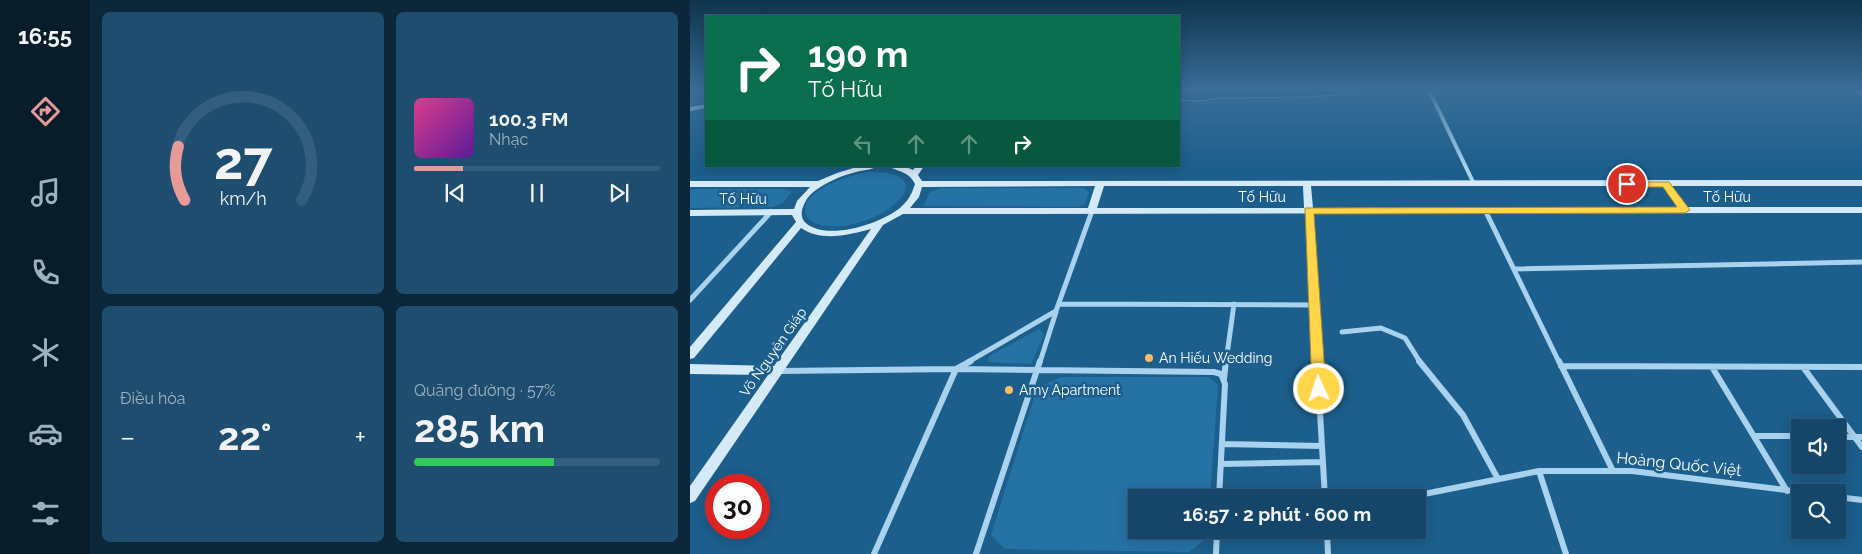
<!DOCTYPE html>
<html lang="vi">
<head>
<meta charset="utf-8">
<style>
  body { margin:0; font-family:Raleway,sans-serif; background:#1e4d6f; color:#f1f3f6; height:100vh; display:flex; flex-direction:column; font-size:19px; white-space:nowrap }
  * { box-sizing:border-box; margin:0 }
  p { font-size:16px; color:#9db1c0 }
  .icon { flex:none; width:28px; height:28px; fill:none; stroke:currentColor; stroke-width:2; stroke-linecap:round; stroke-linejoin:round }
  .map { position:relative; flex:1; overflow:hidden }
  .side { display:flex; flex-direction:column; gap:12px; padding:12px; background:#0c263a; width:600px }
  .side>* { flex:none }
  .guide { position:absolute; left:15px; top:15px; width:475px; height:152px; border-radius:0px; box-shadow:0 2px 12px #0003,0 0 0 1px #345e7d; background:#0b6e4f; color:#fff; overflow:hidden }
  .controls { position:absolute; left:1101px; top:419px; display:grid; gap:10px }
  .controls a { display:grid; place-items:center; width:55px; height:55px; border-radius:0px; background:#154669; box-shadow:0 2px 12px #0003,0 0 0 1px #345e7d; font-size:25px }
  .speed { position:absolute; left:15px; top:474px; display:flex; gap:10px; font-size:25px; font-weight:700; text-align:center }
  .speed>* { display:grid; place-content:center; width:65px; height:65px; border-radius:50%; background:#154669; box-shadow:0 2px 12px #0003,0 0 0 1px #345e7d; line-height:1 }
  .speed .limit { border:8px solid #d22; background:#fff; color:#111 }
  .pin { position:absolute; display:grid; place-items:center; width:42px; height:42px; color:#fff; margin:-21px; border:2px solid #fff; border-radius:50%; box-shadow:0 1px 5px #0007 }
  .me { position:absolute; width:55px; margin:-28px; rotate:357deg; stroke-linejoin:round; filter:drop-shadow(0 0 4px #0008) }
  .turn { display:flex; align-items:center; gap:18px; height:105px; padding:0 20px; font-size:22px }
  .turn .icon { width:65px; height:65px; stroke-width:2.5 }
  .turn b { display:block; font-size:35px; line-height:42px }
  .lanes { display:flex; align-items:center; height:48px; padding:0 20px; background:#0003; justify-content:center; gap:25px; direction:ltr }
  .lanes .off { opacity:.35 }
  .big { font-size:38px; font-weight:700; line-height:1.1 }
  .side .widget { flex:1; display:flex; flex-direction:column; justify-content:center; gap:8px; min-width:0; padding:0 18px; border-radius:8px; background:#1e4d6f }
  .side .dial { align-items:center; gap:0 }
  .dial svg { height:130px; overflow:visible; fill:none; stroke:#345e7d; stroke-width:7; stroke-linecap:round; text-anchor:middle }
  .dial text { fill:#f1f3f6; stroke:none }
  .song { display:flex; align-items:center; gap:15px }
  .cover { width:60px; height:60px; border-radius:8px; background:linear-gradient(135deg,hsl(330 70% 55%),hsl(270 70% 35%)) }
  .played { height:5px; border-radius:2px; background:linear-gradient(90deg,#e69b98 20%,#345e7d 20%) }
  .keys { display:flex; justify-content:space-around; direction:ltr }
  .heat { display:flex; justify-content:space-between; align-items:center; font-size:28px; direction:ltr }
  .charge { height:8px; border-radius:4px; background:linear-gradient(90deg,#34c759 57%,#345e7d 0) }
  .side .tiles { flex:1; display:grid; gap:12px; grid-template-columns:repeat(2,1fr) }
  .trip { position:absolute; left:438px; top:489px; width:298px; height:50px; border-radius:0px; background:#154669; box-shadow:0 2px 12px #0003,0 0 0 1px #345e7d; font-weight:700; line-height:50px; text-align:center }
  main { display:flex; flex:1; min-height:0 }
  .dock { display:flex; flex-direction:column; width:90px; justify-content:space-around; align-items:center; background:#081c2a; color:#9db1c0 }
  .dock .icon { width:35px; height:35px }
  .dock .active { color:#e69b98 }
  .dock b { font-size:22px; color:#f1f3f6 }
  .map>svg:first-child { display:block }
  .green { fill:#2572a5 }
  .water { fill:#13456a; stroke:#9bcfef }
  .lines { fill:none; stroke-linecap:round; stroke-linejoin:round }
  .street-far2 { stroke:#a8d2ed; stroke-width:4 }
  .street-far1 { stroke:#a8d2ed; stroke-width:5 }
  .street { stroke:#a8d2ed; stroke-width:6 }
  .secondary { fill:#d5eaf9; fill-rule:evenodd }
  .primary { fill:#eef7ff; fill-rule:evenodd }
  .route { fill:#ffd54a; stroke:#a68a30 }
  .poi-dot { fill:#fdbb66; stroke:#1c5e8c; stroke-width:2 }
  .labels { text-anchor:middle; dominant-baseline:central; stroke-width:5; stroke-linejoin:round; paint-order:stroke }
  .street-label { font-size:14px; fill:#fff; stroke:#1c5e8c }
  .poi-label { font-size:14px; fill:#fff; stroke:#1c5e8c; text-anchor:start }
  .near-street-label { font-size:16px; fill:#fff; stroke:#1c5e8c }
</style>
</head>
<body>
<main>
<nav class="dock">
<b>16:55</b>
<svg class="icon active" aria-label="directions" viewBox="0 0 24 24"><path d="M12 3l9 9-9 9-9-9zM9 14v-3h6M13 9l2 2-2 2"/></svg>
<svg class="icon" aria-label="music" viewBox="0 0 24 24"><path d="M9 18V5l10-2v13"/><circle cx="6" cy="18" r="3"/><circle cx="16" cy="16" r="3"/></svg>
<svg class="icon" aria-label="phone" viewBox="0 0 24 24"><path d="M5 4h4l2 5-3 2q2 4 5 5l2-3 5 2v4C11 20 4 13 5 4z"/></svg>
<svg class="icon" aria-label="climate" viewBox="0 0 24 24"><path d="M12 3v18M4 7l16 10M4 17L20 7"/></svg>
<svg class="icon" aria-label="car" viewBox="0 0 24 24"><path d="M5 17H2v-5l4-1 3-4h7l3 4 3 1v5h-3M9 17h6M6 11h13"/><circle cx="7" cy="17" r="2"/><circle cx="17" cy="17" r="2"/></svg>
<svg class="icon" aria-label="filters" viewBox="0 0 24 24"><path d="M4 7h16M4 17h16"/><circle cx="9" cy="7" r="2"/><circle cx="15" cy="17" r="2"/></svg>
</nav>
<section class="side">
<div class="tiles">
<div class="widget dial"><svg viewBox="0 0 100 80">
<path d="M14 69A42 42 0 1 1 86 69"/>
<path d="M14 69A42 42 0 0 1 10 36" stroke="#e69b98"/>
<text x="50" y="56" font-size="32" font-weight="700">27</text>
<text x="50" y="72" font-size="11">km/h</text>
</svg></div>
<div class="widget">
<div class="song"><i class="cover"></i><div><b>100.3 FM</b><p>Nhạc</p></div></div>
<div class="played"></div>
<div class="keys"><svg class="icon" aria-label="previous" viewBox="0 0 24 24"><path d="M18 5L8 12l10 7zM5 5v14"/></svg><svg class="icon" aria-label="pause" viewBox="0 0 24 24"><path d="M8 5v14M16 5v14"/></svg><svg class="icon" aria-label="next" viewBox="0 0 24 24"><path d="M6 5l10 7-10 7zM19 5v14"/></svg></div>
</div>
<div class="widget"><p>Điều hòa</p>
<div class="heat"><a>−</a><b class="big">22°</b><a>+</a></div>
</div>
<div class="widget"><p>Quãng đường · 57%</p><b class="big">285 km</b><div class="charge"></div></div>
</div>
</section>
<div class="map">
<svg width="1172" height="554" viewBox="0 0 1172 554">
  <rect width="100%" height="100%" fill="#1c5e8c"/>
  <path class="green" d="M 177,172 C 260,170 192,231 138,226 C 131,226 119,223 116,214 C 108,190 162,175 177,172 Z
    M 251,188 L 394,188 L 399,192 L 395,204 L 388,207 L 233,206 L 240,192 Z
    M 0,189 L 94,189 L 101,191 L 101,193 L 93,203 L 84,207 L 0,208 Z
    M 349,329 L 354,335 L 341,364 L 298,362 L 299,356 Z
    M 371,377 L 518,377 L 528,385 L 520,497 L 446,498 L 446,530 L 518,530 L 517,538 L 499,552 L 315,549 L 301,535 L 347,388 Z"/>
  <path class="water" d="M 728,90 L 716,96 L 703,91 L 616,97 L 530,98 L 511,101 L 489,100 L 489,90 Z"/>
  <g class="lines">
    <path class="street-far2" d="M 739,90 L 784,184"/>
    <path class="street-far1" d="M 795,210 L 869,362
      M 619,211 L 627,362
      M 824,269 L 1172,262
      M 0,300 L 81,212
      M 370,304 L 624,305
      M 652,332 L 691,328 L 715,338 L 730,362
      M 278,362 L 366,311 L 402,211
      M 350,362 L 366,312
      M 536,362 L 544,304"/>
    <path class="street" d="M 627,361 L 635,498
      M 729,361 L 773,415 L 808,479
      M 869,361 L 923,471
      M 871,366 L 1172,367
      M 1022,367 L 1097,491
      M 1113,367 L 1172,447
      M 89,371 L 266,369 L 524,372 L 531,374 L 535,384 L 529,498
      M 534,379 L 536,361
      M 1064,436 L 1110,436
      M 1148,437 L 1172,437
      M 532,444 L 632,446
      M 531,464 L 633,462
      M 849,471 L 876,554
      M 1148,497 L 1172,500
      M 714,498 L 849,471 L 942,471 L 1112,492
      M 637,530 L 638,554
      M 184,554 L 266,369 L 281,361
      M 286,554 L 350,361
      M 526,554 L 527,530"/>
    <path class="secondary" d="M 16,104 L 16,108 L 0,111 L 0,107 Z
      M 170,166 L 188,166 C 182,170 173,170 166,172 C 150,176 134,183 121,194 C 116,199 114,204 112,210 C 111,216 112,220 117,224 C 139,241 193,223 211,207 C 219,200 222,193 225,184 C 219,171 208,172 198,166 L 214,166 L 223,170 L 226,166 L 234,166 L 228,175 L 232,181 L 1172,180 L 1172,186 L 981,186 L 998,207 L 1172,207 L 1172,213 L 213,214 L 193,225 L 5,501 L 0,503 L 0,486 L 78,375 L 0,374 L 0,364 L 84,366 L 181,229 C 159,235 131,242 111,228 L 4,358 L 0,359 L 0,347 L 106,222 L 102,215 L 0,216 L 0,210 L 104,209 L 107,201 L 120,187 L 0,187 L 0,181 L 128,181 L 147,173 ZM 405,186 L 398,208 L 220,208 L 229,197 L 232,187 ZM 414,186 L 613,186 L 614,208 L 407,208 ZM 621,186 L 972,186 L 988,207 L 623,208 Z"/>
    <path class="primary" d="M 1163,90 L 1172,90 L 1172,96 Z"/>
  </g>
  <linearGradient id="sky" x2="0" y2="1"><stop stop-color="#0f344d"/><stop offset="0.54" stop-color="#3a6e99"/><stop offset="1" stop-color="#3a6e99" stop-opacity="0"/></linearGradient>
  <rect width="1172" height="167" fill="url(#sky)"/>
  <path class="route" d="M 934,182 L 979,182 L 1000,210 L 995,213 L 624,214 L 636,389 L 634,393 L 624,393 L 622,389 L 615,208 L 987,207 L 973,187 L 937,187 L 934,186 Z"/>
  <g class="poi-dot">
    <circle cx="459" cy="358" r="5"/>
    <circle cx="319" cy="390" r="5"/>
  </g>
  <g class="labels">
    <g class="street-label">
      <text x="572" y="197">Tố Hữu</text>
      <text x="1037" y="197">Tố Hữu</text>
      <text x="53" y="199">Tố Hữu</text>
      <text transform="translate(83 352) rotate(-55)">Võ Nguyên Giáp</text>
    </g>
    <g class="poi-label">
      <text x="469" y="358">An Hiếu Wedding</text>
      <text x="329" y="390">Amy Apartment</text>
    </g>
    <g class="near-street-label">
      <text transform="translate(989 464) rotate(6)">Hoàng Quốc Việt</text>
    </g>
  </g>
</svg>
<div class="controls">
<a><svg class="icon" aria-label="sound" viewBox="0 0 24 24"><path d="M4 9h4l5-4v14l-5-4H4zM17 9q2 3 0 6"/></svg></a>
<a><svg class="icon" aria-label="search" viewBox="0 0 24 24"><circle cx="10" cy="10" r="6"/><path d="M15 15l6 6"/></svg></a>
</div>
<div class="speed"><div class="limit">30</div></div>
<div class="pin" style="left:937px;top:184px;background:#d93025"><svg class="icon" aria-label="arrive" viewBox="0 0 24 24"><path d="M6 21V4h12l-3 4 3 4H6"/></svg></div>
<svg class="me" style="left:629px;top:389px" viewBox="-20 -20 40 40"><circle r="17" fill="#ffd54a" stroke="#fff" stroke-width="3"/><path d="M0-11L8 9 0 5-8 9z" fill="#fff"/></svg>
<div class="trip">16:57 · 2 phút · 600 m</div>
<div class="guide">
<div class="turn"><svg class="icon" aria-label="right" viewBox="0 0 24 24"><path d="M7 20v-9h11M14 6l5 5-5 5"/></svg><div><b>190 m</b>Tố Hữu</div></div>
<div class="lanes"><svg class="icon off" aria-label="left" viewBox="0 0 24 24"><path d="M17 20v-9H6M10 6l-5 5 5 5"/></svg><svg class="icon off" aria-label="ahead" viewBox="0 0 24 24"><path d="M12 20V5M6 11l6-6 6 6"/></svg><svg class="icon off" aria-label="ahead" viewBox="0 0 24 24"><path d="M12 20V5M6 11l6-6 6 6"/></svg><svg class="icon" aria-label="right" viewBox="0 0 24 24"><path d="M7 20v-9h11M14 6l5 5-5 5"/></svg></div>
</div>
</div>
</main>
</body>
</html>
